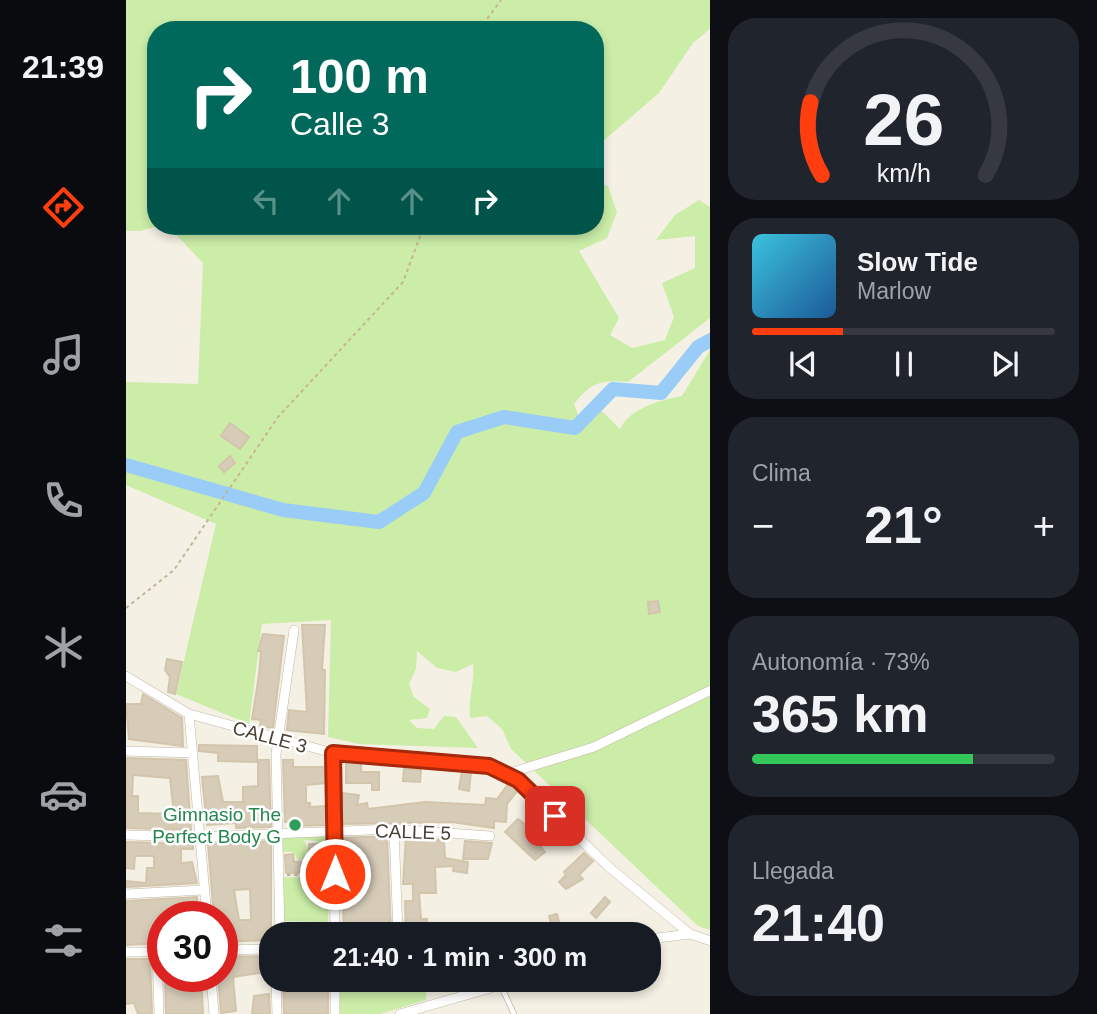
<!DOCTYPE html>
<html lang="es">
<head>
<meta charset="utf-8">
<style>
  body { margin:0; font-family:Helvetica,sans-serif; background:#20242c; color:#f1f3f6; height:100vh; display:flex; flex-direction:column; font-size:26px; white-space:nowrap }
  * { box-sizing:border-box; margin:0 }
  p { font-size:23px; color:#9ea1a6 }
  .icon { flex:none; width:38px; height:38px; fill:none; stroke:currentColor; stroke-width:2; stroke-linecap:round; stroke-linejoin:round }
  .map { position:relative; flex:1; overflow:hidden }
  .details { display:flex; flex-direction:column; gap:18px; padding:18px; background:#0d0f14; width:387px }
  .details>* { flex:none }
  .banner { position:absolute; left:21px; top:21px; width:457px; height:214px; border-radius:28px; box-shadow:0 4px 10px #0003; background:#00695c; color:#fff; overflow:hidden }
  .speed { position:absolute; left:21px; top:901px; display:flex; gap:14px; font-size:35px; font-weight:700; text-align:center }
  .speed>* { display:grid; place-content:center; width:91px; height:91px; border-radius:50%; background:#171b24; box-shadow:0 4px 10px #0003; line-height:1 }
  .speed .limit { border:10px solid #d22; background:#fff; color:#111 }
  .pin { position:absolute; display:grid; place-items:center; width:60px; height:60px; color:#fff; margin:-30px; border-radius:14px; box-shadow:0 4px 10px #0006 }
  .me { position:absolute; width:77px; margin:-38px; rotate:0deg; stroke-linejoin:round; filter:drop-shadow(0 0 5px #0008) }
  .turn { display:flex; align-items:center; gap:24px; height:147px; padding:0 28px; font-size:32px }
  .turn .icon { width:91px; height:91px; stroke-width:2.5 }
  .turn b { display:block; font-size:49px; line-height:60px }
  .lanes { display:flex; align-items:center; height:66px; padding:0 28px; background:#0003; justify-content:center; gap:35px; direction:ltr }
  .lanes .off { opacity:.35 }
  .big { font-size:52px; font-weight:700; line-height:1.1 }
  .details .tile { flex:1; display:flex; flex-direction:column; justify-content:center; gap:10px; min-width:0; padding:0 24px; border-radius:28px; background:#20242c }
  .details .dial { align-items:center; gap:0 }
  .dial svg { height:182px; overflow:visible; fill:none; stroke:#363941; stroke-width:7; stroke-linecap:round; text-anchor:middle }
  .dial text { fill:#f1f3f6; stroke:none }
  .song { display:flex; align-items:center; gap:21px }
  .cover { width:84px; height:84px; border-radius:10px; background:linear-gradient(135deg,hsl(190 70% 55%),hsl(210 70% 35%)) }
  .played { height:7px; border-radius:4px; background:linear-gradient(90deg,#ff3e10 30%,#363941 30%) }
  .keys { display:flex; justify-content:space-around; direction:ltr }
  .heat { display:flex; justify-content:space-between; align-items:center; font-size:38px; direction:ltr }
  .charge { height:10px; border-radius:5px; background:linear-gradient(90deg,#34c759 73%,#363941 0) }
  .trip { position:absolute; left:133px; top:922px; width:402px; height:70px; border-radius:28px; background:#171b24; box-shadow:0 4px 10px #0003; font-weight:700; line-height:70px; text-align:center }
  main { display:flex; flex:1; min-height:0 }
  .menu { display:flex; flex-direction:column; width:126px; justify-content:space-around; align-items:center; background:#090b0e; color:#9ea1a6 }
  .menu .icon { width:49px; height:49px }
  .menu .active { color:#ff3e10 }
  .menu b { font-size:32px; color:#f1f3f6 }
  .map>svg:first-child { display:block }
  .green { fill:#cbeda8; fill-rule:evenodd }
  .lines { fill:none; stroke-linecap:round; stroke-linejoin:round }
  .river { stroke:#99cdf8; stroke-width:14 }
  .building { fill:#d7ccb8; stroke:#d2c5ab; stroke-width:2; fill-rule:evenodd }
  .lane-casing { stroke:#c0b8a6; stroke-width:6 }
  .street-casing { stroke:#c0b8a6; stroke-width:10 }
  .path { stroke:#c4b595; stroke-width:2; stroke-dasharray:3.5 3.5; stroke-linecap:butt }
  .lane { stroke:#fff; stroke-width:4.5 }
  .street { stroke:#fff; stroke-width:9 }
  .route-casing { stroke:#a6280a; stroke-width:18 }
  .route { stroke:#ff3e10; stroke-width:12 }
  .leisure-dot { fill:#2e9e5b; stroke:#fff; stroke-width:2.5 }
  .labels { text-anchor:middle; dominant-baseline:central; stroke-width:5; stroke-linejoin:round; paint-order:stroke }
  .street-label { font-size:19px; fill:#474033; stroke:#fff }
  .leisure-label { font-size:19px; fill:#27864d; stroke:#fff; text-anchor:end }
</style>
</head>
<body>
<main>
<nav class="menu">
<b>21:39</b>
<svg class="icon active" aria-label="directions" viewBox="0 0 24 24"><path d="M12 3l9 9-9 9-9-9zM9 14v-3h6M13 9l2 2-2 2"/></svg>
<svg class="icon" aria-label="music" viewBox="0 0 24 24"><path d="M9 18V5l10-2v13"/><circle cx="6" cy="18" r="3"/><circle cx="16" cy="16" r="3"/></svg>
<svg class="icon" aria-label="phone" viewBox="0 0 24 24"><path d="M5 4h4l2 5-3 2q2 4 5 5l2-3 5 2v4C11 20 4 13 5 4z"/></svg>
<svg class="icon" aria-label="climate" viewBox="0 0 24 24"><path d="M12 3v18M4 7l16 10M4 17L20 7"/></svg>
<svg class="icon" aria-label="car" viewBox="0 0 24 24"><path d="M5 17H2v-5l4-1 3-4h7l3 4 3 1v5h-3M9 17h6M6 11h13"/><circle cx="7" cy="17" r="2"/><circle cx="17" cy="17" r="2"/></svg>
<svg class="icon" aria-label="filters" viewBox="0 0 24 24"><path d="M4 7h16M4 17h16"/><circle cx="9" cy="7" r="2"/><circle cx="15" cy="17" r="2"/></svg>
</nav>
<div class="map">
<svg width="585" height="1014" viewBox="0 0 585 1014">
  <rect width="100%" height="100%" fill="#f4f0e4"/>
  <path class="green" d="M 0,0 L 584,0 L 585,28 L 567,43 L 533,93 L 469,148 L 469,30 L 30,30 L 32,226 L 14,231 L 0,231 Z
    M 469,182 L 482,186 L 491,212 L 481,238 L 453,251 L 493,318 L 484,335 L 506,348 L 539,340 L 548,317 L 536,283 L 569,268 L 569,236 L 530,240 L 549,215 L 573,200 L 584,207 L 584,318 L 502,382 C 474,380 465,382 448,404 L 453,417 L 476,411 L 494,429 C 504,408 534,400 556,396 L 584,350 L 584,930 L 572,926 L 385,749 L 376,729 L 361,716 L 344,718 C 342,698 349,682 347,664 L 330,672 L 311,668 L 291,651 L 290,669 L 283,684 L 288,697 L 304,709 L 301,718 L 283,720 L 291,728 L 308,729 L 318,716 L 330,717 L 352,748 L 233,744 L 202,737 L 205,620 L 136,624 L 123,724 L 50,694 L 90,524 L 0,485 L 0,382 L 72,384 L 77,263 L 42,226 L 469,226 ZM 104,424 L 123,437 L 114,449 L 95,436 Z
    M 153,835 L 207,835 L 207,851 L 192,847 L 192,841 L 178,840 L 181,847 L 179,857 L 182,858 L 172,860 L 167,852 L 153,852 Z
    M 152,877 L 203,878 L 202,922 L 151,921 Z
    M 212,980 L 300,980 L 300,1000 L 254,1014 L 214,1014 Z"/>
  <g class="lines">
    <path class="river" d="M 0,465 L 157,510 L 253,522 L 298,493 L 331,432 L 378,417 L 449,428 L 487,389 L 535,393 L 572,347 L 585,340"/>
  </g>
  <path class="building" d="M 104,423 L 123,437 L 114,449 L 95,436 Z
    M 104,456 L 109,463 L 98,472 L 93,466 Z
    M 532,601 L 534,612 L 523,614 L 522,602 Z
    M 176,625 L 199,625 L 196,670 L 199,670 L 198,734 L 161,730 L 163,710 L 181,712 Z
    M 137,634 L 158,636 L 147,728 L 134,726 L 135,720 L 126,719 L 133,675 L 135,651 L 132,651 Z
    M 41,659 L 56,662 L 49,694 L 42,692 L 44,677 L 39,670 Z
    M 17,694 L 56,718 L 57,746 L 3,739 L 0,704 L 15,704 Z
    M 73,745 L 131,746 L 131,762 L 92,761 L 92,753 L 73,751 Z
    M 0,758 L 60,760 L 65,830 L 0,828 ZM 7,775 L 44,778 L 48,814 L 12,813 L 12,796 L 6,796 Z
    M 132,760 L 143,760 L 145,827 L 110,828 L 110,823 L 81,825 L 76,777 L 92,776 L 97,802 L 117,802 L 117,787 L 132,786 Z
    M 157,760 L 167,760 L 167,767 L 200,767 L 200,783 L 180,785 L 180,803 L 184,803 L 184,807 L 200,806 L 201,825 L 165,826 L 165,822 L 159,822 Z
    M 220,761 L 235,762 L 235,772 L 253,772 L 253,790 L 246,790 L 246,783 L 220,783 Z
    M 278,769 L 295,770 L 294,782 L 277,781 Z
    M 336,771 L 345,771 L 343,791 L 333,789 Z
    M 383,783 L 392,790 L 381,804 L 380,822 L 368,821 L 368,828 L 326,822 L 215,824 L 217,793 L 233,795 L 231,805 L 241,803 L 242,809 L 299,802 L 359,805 L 360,798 L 371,799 Z
    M 392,819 L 417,839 L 412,843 L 419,852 L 409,860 L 379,832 Z
    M 261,836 L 265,934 L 218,934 L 215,838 Z
    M 280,837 L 318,840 L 319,858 L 342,862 L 341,873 L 327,871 L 328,866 L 309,867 L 310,893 L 293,893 L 295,919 L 301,919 L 301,934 L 280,934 L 279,901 L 287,901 L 287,884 L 277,884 Z
    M 145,841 L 145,940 L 96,942 L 96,916 L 88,917 L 82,844 ZM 124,889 L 125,920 L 113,920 L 108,890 Z
    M 339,841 L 366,843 L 362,859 L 337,859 Z
    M 0,842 L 67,844 L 67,849 L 55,849 L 55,863 L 66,862 L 71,883 L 0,887 L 0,881 L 20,883 L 21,868 L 28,868 L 28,856 L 9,856 L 8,869 L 0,868 Z
    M 183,844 L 191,844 L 190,856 L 201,856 L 201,872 L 160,873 L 159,855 L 167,854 L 168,862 L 182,861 Z
    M 458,853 L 467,861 L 453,875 L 457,879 L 440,889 L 433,882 L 440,875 L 438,872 Z
    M 71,897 L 72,917 L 37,917 L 37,943 L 0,945 L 0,901 Z
    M 479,897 L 484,902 L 470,918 L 465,913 Z
    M 431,914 L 434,926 L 426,928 L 423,916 Z
    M 161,924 L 200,925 L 200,934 L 161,934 Z
    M 145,956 L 145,971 L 107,977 L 110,1011 L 95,1013 L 92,976 L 96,976 L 96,957 Z
    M 0,959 L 24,959 L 26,1014 L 12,1014 L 8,1003 L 0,1004 Z
    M 39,976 L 75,976 L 77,1014 L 40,1014 Z
    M 157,980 L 202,980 L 202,1014 L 158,1014 Z
    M 328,980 L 352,980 L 352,981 L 331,988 Z
    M 449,980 L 471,980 L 453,989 Z
    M 143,994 L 144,1014 L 126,1014 L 128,996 Z"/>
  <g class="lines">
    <g class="lane-casing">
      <path id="lane" d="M 375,986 L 388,1014"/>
    </g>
    <g class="street-casing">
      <path id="street" d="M 0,676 L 63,714 L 207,753 L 364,766 L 392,780 L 484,868 L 564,934 L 585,941
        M 63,714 L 81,917
        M 0,751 L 67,753
        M 207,753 L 209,934
        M 380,774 L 468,747 L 585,690
        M 268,829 L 272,934
        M 0,835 L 75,837 L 268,829 L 364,836
        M 0,894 L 78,890
        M 154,934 L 150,754 L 168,630
        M 523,939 L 564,934
        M 96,950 L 145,949
        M 0,952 L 35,952
        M 31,952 L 33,1014
        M 85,976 L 88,1014
        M 150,980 L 151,1014
        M 209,1014 L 209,980
        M 274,1014 L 392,980"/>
    </g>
    <path class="path" d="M 353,30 L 375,0
      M 0,608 L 48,570 L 152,417 L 277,282 L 298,226
      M 161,875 L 201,874"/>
    <use href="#lane" class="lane"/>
    <use href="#street" class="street"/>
  </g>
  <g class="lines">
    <g class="route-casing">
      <path id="route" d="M 209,874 L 207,753 L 363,766 L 392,780 L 429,816"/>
    </g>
    <use href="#route" class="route"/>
  </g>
  <circle class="leisure-dot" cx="169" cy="825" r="7"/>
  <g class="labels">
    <g class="street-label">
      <text transform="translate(144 737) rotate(15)">CALLE 3</text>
      <text transform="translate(287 832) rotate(2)">CALLE 5</text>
    </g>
    <g class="leisure-label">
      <text x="155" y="814">Gimnasio The<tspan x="155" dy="22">Perfect Body G</tspan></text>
    </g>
  </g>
</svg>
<div class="speed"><div class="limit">30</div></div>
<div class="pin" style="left:429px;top:816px;background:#d93025"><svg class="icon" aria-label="arrive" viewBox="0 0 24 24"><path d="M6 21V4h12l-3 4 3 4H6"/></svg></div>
<svg class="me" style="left:209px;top:874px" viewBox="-20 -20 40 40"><circle r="17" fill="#ff3e10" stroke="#fff" stroke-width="3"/><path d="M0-11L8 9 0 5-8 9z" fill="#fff"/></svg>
<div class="trip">21:40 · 1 min · 300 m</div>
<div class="banner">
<div class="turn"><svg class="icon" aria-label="right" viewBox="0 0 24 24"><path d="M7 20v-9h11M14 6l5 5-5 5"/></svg><div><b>100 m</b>Calle 3</div></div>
<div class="lanes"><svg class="icon off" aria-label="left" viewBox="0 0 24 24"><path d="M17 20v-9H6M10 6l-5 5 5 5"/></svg><svg class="icon off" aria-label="ahead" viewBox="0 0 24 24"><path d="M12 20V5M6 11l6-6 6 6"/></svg><svg class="icon off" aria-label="ahead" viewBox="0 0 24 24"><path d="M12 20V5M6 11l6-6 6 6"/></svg><svg class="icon" aria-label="right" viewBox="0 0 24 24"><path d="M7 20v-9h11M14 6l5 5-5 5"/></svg></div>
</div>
</div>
<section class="details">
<div class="tile dial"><svg viewBox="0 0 100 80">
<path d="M14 69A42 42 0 1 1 86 69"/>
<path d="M14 69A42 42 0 0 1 9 37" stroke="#ff3e10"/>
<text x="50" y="56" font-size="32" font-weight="700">26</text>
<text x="50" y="72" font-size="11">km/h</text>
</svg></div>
<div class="tile">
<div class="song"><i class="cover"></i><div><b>Slow Tide</b><p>Marlow</p></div></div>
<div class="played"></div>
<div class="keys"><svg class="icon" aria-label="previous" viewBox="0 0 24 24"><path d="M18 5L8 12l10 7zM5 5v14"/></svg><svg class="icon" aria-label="pause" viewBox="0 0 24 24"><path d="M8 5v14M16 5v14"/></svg><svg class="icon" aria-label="next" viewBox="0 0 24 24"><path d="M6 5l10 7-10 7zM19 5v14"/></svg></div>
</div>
<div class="tile"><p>Clima</p>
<div class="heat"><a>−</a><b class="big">21°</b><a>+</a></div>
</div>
<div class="tile"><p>Autonomía · 73%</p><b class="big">365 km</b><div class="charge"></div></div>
<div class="tile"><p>Llegada</p><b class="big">21:40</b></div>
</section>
</main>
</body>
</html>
